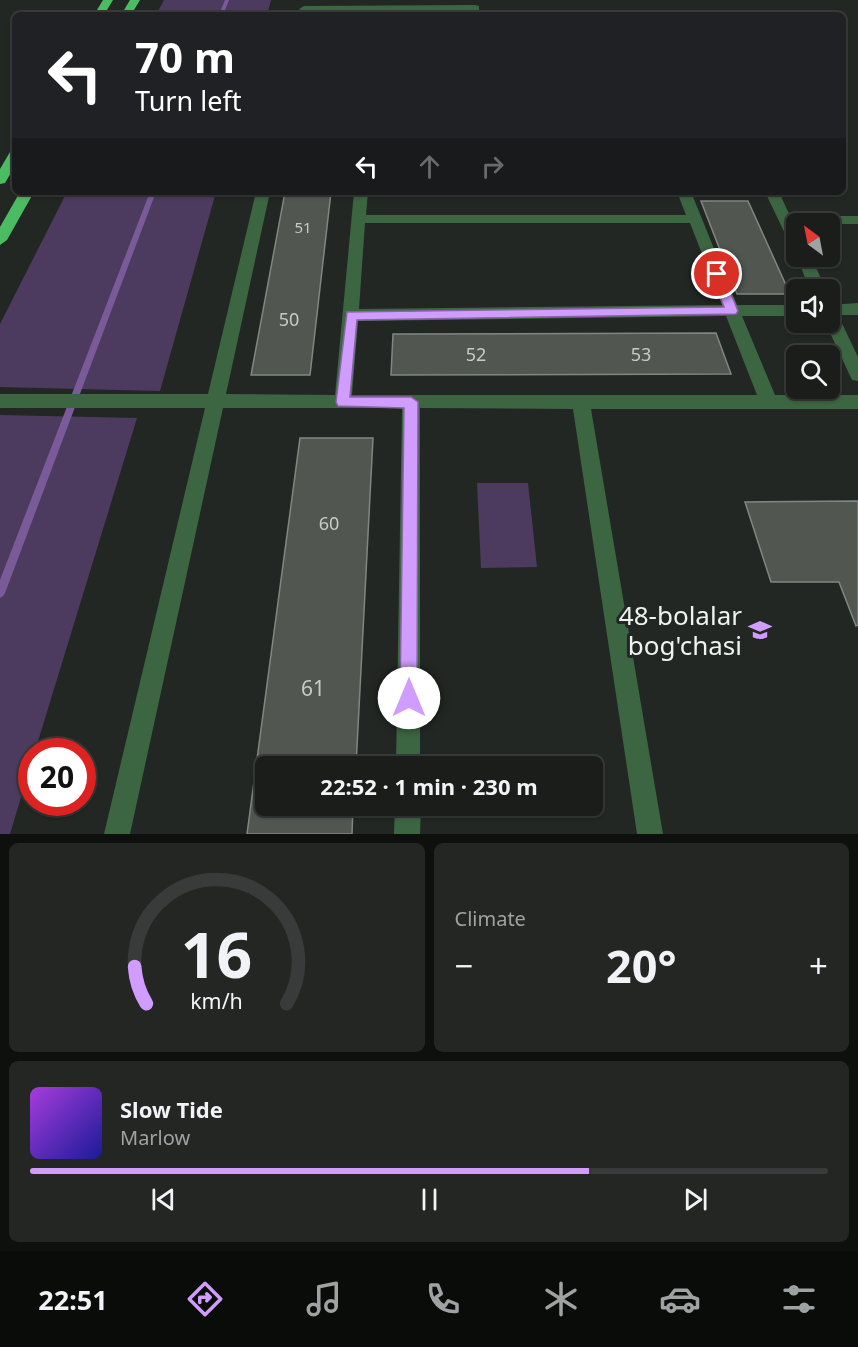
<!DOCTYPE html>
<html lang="en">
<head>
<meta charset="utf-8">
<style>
  body { margin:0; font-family:"Noto Sans",sans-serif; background:#232623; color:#f1f3f6; height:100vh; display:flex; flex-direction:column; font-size:22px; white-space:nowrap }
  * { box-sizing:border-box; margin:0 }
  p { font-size:20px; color:#9fa2a2 }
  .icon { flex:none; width:33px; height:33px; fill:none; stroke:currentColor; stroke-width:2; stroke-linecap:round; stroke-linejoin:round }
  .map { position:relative; height:834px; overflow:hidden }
  .side { display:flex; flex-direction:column; gap:9px; padding:9px; background:#0e100e; flex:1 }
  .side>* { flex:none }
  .top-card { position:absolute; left:12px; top:12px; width:834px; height:183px; border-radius:9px; box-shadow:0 2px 4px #0004,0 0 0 2px #383b39; background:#202124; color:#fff; overflow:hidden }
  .needle { width:39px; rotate:328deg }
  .buttons { position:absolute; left:786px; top:213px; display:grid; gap:12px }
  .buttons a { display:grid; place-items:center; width:54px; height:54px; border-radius:9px; background:#1a1d1a; box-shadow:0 2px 4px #0004,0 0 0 2px #383b39; font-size:30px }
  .speed { position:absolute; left:18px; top:738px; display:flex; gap:12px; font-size:30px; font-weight:700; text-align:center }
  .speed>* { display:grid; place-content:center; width:78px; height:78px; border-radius:50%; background:#1a1d1a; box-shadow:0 2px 4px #0004,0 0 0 2px #383b39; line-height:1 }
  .speed .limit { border:9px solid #d22; background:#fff; color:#111 }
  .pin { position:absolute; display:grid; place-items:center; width:51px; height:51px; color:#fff; margin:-26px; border:3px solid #fff; border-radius:50%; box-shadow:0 2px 6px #0007 }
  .me { position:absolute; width:66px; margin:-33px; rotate:0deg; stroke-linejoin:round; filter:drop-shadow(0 0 4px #0008) }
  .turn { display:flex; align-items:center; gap:21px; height:126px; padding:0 24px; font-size:27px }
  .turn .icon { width:78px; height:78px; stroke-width:2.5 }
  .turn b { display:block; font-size:42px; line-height:51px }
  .lanes { display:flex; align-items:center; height:57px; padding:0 24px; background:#0003; justify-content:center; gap:30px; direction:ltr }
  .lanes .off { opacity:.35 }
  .big { font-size:45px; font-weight:700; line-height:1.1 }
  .side .card { flex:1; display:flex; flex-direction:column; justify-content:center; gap:9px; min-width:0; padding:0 21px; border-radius:9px; background:#232623 }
  .side .dial { align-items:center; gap:0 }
  .dial svg { height:156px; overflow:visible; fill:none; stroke:#383b39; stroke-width:7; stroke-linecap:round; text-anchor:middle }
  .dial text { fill:#f1f3f6; stroke:none }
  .song { display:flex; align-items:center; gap:18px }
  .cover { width:72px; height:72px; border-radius:9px; background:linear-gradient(135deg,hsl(280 70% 55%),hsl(240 70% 35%)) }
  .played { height:6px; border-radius:3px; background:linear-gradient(90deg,#d09dfe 70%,#383b39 70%) }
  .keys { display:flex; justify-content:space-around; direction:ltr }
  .heat { display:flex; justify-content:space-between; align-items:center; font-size:33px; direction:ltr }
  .side .tiles { flex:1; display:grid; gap:9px; grid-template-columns:1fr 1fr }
  .card:last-child { grid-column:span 2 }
  .trip { position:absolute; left:255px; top:756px; width:348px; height:60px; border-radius:9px; background:#1a1d1a; box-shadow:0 2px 4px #0004,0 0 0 2px #383b39; font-weight:700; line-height:60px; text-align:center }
  .tabs { display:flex; height:96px; justify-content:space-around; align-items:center; background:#0a0c0a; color:#9fa2a2 }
  .tabs .icon { width:42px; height:42px }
  .tabs .on { color:#d09dfe }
  .tabs b { font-size:27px; color:#f1f3f6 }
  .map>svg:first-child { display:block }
  .green { fill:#4d3b5f }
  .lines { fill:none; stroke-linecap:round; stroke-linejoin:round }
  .stream { fill:#7b5a99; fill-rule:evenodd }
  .building { fill:#515651; stroke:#808781; stroke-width:1.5 }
  .minor { fill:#3c6541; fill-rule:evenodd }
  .highway { fill:#4cbc62; fill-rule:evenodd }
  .route { fill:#d09dfe; stroke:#8766a5; stroke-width:1.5 }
  .labels { text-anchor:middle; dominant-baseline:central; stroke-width:6; stroke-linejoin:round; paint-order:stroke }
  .far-number-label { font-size:15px; fill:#c8cbc8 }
  .number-label { font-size:18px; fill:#c8cbc8 }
  .near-number-label { font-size:21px; fill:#c8cbc8 }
  .near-poi-label { font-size:26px; fill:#eff2ef; stroke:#222723; text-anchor:end }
</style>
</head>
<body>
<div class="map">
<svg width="858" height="834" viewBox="0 0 858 834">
  <rect width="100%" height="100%" fill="#222723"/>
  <path class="green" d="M 164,0 L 271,0 L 267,15 L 156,15 Z
    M 67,192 L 216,192 L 160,391 L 0,387 L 0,324 Z
    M 0,415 L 137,418 L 35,751 L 32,752 L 31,764 L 10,834 L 0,834 Z
    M 477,483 L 528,483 L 537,567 L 481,568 Z"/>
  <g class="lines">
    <path class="stream" d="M 225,0 L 229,0 L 223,15 L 219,15 Z
      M 150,192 L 156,192 L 5,593 L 3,596 L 0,598 L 0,580 Z"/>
  </g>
  <path class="building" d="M 285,192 L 331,192 L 310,375 L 251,375 Z
    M 701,201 L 748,201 L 790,294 L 737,294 Z
    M 716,333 L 731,374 L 391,375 L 393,334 Z
    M 300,438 L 373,438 L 356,766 L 266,766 L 266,806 L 353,806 L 352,834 L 247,834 Z
    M 858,501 L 858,625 L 856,626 L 839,582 L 771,582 L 745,502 Z"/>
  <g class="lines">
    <path class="minor" d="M 475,5 L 479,6 L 479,10 L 304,12 L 299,9 L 304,6 Z
      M 256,192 L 270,192 L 226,394 L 335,395 L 354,192 L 368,192 L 366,215 L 686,215 L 677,192 L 691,192 L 737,305 L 796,305 L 796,316 L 742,316 L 775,395 L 858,395 L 858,409 L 591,409 L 663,834 L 637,834 L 573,409 L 420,408 L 420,766 L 396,766 L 402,408 L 223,408 L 130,834 L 104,834 L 205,408 L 0,408 L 0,394 L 208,394 ZM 365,223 L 690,223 L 722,305 L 359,309 ZM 726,316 L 757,395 L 352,395 L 358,321 Z
      M 765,192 L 779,192 L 790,216 L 858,216 L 858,224 L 794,224 L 796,248 L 791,246 Z
      M 796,255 L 811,256 L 826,290 L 810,290 Z
      M 858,303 L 858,315 L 838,315 L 858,357 L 858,381 L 852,380 L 825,322 L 830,322 L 830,305 Z
      M 395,806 L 421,806 L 420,834 L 394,834 Z"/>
    <path class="highway" d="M 103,0 L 113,0 L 104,15 L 94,15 Z
      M 130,0 L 140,0 L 131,15 L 121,15 Z
      M 15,151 L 15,166 L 5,183 L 0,184 L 0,169 L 10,152 Z
      M 20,192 L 34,192 L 7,240 L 0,245 L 0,227 Z"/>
  </g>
  <path class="route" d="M 717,270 L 723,274 L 738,311 L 736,314 L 357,320 L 350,397 L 411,397 L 418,402 L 417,698 L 415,705 L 409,707 L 402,705 L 400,698 L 404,408 L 338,406 L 336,402 L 347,312 L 724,307 L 711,274 Z"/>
  <defs>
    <g id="school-bare" transform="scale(1.8)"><path d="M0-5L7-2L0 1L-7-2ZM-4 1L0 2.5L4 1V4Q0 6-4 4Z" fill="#d09dfe" stroke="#222723" stroke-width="2.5" paint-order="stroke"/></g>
  </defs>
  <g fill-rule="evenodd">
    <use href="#school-bare" x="760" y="630"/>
  </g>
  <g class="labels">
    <g class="far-number-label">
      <text x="303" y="227">51</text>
    </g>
    <g class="number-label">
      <text x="289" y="319">50</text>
      <text x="476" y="354">52</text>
      <text x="641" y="354">53</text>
      <text x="329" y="523">60</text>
    </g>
    <g class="near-number-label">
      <text x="313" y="688">61</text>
    </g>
    <g class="near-poi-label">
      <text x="742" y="615">48-bolalar<tspan x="742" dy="30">bog'chasi</tspan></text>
    </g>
  </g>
</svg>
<div class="buttons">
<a><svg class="needle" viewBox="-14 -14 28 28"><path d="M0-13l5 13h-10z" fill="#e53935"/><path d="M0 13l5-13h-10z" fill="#9fa2a2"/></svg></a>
<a><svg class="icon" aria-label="sound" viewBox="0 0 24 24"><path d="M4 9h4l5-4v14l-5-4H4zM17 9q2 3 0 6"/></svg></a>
<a><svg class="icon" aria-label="search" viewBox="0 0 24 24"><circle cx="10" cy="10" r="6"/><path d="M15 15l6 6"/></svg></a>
</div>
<div class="speed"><div class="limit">20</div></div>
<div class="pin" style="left:717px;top:274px;background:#d93025"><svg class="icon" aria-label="arrive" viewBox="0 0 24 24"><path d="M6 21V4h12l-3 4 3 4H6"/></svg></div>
<svg class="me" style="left:409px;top:698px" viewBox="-20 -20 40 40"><circle r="19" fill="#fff"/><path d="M0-13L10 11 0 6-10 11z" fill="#d09dfe"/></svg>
<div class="trip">22:52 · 1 min · 230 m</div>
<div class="top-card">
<div class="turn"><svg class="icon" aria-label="left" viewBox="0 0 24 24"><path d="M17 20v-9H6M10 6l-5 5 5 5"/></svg><div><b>70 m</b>Turn left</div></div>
<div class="lanes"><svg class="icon" aria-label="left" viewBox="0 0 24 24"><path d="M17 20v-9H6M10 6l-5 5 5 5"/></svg><svg class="icon off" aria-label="ahead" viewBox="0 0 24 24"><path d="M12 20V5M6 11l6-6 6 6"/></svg><svg class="icon off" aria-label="right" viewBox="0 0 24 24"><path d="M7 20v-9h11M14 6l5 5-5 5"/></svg></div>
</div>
</div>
<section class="side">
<div class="tiles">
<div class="card dial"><svg viewBox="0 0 100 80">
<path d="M14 69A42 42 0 1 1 86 69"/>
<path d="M14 69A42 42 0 0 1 8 50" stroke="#d09dfe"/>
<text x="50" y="56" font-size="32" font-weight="700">16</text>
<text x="50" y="72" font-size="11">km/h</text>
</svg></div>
<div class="card"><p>Climate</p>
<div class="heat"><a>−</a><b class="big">20°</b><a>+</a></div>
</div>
<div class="card">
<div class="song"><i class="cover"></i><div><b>Slow Tide</b><p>Marlow</p></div></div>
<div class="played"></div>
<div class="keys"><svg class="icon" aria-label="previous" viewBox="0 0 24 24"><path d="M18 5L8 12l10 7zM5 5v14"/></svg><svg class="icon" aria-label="pause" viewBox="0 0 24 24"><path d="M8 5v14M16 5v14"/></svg><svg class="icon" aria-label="next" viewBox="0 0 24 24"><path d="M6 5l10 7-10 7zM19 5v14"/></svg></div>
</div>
</div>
</section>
<nav class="tabs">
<b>22:51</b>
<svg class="icon on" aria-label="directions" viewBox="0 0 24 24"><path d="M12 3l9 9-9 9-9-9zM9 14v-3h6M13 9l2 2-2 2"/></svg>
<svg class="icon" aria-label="music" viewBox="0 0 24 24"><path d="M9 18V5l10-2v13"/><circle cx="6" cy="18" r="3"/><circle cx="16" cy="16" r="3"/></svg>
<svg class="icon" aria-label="phone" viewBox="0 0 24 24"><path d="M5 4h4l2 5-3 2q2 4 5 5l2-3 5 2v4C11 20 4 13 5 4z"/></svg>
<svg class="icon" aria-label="climate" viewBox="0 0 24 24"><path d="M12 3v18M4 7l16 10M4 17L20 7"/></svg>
<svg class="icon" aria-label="car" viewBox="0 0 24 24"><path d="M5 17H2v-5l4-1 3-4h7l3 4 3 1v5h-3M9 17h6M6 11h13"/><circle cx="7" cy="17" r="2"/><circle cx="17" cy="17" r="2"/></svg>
<svg class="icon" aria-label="filters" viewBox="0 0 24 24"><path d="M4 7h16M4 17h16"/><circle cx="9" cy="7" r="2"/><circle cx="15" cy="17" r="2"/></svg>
</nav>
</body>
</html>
